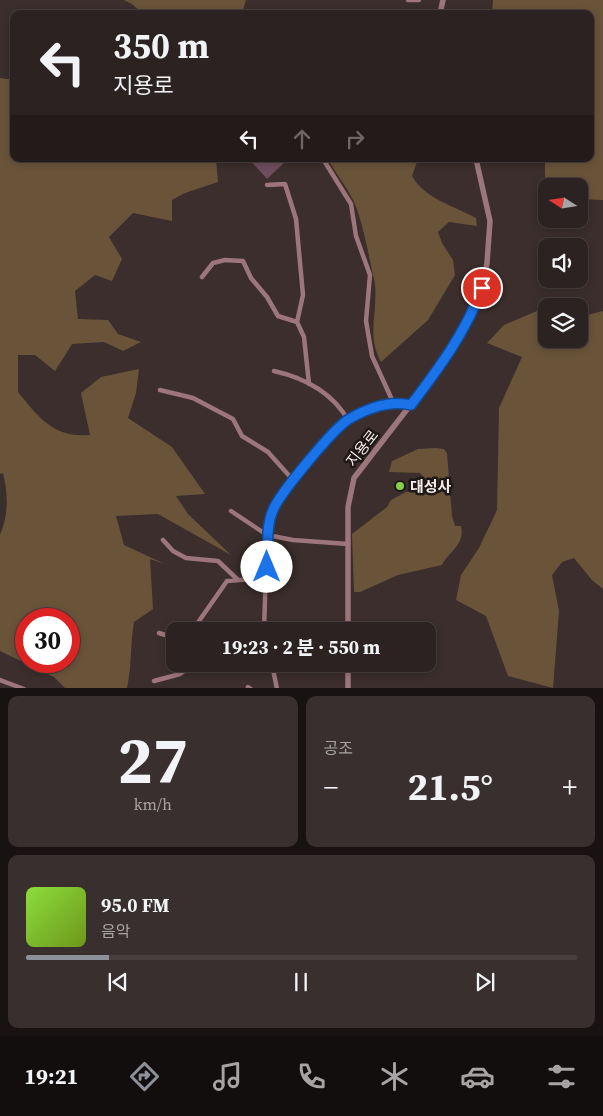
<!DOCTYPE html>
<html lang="ko">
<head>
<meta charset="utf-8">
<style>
  body { margin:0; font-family:"Source Serif 4","Noto Sans KR",serif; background:#382f2e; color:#f1f3f6; height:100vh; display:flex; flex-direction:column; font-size:19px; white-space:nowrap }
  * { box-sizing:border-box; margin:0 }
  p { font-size:16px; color:#a6a4a5 }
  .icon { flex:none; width:28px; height:28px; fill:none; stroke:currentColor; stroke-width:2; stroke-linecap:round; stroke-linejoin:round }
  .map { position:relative; height:688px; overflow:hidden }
  .side { display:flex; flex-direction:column; gap:8px; padding:8px; background:#181312; flex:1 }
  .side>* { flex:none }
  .banner { position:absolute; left:10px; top:10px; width:584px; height:152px; border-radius:10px; box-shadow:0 2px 8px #0003,0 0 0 1px #483f3f; background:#2c2221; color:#f1f3f6; overflow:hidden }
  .needle { width:32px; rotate:282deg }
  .tools { position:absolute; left:538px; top:178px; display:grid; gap:10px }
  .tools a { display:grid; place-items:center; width:50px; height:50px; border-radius:10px; background:#2c2221; box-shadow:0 2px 8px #0003,0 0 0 1px #483f3f; font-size:25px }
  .speed { position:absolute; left:15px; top:608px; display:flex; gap:10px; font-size:25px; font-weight:700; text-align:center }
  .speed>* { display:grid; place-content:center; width:65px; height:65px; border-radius:50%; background:#2c2221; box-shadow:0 2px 8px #0003,0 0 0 1px #483f3f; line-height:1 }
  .speed .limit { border:8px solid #d22; background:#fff; color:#111 }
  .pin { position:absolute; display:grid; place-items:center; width:42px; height:42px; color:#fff; margin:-21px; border:2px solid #fff; border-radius:50%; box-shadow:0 1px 5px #0007 }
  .me { position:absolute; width:55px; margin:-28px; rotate:0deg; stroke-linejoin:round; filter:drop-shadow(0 0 4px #0008) }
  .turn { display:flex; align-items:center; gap:18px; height:105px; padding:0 20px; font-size:22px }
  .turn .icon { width:65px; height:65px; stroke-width:2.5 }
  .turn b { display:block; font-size:35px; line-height:42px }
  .lanes { display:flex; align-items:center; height:48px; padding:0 20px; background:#0003; justify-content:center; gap:25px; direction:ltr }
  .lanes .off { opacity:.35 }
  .big { font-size:38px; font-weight:700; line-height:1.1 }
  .side .tile { flex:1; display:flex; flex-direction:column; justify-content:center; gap:8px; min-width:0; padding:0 18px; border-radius:10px; background:#382f2e }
  .side .dial { align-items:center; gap:0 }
  .dial b { font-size:65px; line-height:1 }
  .song { display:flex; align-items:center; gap:15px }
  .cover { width:60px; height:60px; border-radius:8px; background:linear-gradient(135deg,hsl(90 70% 55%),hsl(80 70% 35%)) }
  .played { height:5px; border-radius:2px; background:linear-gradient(90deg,#8c9099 15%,#483f3f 15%) }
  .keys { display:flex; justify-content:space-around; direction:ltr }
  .heat { display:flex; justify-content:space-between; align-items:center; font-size:28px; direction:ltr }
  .side .tiles { flex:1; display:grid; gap:8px; grid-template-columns:1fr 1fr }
  .tile:last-child { grid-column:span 2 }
  .trip { position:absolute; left:166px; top:622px; width:270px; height:50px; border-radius:10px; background:#2c2221; box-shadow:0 2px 8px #0003,0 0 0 1px #483f3f; font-weight:700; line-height:50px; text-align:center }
  .tab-bar { display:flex; height:80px; justify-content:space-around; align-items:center; background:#120e0d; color:#a6a4a5 }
  .tab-bar .icon { width:35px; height:35px }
  .tab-bar .active { color:#8c9099 }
  .tab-bar b { font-size:22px; color:#f1f3f6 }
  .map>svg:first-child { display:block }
  .green { fill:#69543a; fill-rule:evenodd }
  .water { fill:#6e4d5c }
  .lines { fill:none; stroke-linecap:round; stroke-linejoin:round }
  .minor { stroke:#9d767b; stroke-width:4.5 }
  .tertiary { stroke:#9d767b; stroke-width:5.5 }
  .route-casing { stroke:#114b97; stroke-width:12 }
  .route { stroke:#1a73e8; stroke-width:9 }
  .poi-dot { fill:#85cf4c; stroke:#1e1817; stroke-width:2 }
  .labels { text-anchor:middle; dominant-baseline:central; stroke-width:5; stroke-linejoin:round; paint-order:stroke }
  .street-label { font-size:15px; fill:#f6edeb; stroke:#1e1817 }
  .poi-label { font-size:15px; font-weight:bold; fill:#f6edeb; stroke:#1e1817; text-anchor:start }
</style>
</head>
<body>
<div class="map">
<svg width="603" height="689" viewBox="0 0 603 689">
  <rect width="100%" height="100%" fill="#3b2e2c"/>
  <path class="green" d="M 124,0 L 246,0 L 243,10 L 253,14 L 143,14 L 132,4 Z
    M 493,0 L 603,0 L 603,200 L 579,199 L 579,186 L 548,186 L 545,182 L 545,159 L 590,159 L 590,14 L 492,14 Z
    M 0,78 L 14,80 L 14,159 L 216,159 L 218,182 L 185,193 L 172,200 L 172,221 L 133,213 L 109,237 L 122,259 L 112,281 L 95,275 L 75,291 L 78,319 L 108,320 L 118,334 L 141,342 L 123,351 L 104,342 L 72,344 L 55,371 L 35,355 L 18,355 L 18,392 C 39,418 54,438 90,435 L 81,393 L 101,377 L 139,369 L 136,393 L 128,418 L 172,447 L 205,494 L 176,496 L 188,514 L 231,555 L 158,514 L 116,516 L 124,545 L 165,564 L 150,559 L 153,609 L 134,622 C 130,645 132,666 127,688 L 65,688 L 54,677 L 0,651 L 0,535 C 9,514 8,494 3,473 L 0,474 ZM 26,619 L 69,619 L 69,661 L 26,661 Z
    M 328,159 L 418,159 L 412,176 C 425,199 454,206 476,218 L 477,226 L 449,222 L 438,232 L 442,243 L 453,260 L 455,275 L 428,320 L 381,362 C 365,333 380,308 374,279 C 369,258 362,216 352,198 C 345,184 335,173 328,159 Z
    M 537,311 L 546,315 L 546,339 L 579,339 L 579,317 L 603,311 L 603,589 L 592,580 L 574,558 L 562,562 L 552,575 L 559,611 L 553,688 L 508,676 L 486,616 L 456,600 L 461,575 L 479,548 L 497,510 L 499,408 L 522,357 L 487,343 L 504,325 Z
    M 436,448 L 444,449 L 447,453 L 452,516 L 455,526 L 461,526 C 465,545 450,550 442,565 L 398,575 L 360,592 L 354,592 L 352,534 L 387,507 L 391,500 L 406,492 L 418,491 L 424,485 L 425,479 L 420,473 L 389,472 L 392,461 L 418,449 Z"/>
  <path class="water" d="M 249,159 L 288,159 L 267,179 Z"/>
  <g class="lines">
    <path class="minor" d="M 408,0 L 419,0
      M 323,159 L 351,204 L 356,236 L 370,275 L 366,321 L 372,356 L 393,402
      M 267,185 L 285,184 L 296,219 L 303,295 L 297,322 L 304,337 L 309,384
      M 202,277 L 213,263 L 225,260 L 243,261 L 251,278 L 267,297 L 278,316 L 297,322
      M 274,371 C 305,378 332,392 348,420
      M 160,390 L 193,398 L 233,419 L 242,436 L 268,452 L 293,480
      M 231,511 L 267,535 L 293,540 L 348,544
      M 163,540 L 173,551 L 186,558 L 218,561 L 237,579
      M 192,631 L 227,581 L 267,578
      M 264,631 L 267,535 L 274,508 L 293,480 L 348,420 L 390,403 L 411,405
      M 159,633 L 175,638
      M 272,664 L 277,689
      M 0,680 L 24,689
      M 154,681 L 180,674 L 183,672 L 185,664
      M 248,687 L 251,689"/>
    <path class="tertiary" d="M 440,14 L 443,0
      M 348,631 L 348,507 L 354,478 L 449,355 L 476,305 L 482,288 L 487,263 L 490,221 L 476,159
      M 348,664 L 348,689"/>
  </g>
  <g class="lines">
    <g class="route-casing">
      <path id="route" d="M 267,567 C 269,548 265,528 273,510 C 280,493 334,428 349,419 C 368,408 390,400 411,405 C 439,368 466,332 482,288"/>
    </g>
    <use href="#route" class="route"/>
  </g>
  <circle class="poi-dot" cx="400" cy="486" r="5"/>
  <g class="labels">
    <g class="street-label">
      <text transform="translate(362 448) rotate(-52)">지용로</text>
    </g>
    <g class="poi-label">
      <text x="410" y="486">대성사</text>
    </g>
  </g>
</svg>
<div class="tools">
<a><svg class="needle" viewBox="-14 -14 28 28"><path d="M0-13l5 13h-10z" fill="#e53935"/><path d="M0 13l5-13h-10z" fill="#a6a4a5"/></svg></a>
<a><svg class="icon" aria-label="sound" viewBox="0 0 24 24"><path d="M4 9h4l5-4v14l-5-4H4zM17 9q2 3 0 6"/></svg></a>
<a><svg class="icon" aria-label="layers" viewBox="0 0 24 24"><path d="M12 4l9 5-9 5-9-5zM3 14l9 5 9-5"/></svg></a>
</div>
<div class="speed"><div class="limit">30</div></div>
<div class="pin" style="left:482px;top:288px;background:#d93025"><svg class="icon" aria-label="arrive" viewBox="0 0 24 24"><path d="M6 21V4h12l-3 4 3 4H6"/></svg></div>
<svg class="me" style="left:267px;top:567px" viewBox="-20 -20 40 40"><circle r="19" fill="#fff"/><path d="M0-13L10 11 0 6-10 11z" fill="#1a73e8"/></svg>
<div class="trip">19:23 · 2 분 · 550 m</div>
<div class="banner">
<div class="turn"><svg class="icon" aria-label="left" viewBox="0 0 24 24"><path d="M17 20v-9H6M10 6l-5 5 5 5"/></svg><div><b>350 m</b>지용로</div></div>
<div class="lanes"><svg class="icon" aria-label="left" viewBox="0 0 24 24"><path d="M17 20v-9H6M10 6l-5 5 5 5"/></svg><svg class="icon off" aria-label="ahead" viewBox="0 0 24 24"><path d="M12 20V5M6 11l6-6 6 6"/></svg><svg class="icon off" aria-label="right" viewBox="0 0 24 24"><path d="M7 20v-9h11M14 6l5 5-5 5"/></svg></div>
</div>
</div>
<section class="side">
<div class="tiles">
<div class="tile dial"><b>27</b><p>km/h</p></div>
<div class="tile"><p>공조</p>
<div class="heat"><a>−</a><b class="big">21.5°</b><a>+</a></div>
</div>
<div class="tile">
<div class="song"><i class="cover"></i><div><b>95.0 FM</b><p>음악</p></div></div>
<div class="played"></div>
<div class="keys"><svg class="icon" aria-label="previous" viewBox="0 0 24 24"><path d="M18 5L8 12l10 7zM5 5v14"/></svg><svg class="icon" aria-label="pause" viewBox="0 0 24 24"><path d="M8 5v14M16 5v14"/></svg><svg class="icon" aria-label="next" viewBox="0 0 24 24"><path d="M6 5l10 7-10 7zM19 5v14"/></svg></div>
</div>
</div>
</section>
<nav class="tab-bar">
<b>19:21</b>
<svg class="icon active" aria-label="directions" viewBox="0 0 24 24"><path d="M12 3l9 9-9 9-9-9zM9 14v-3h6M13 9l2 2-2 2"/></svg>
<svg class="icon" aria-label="music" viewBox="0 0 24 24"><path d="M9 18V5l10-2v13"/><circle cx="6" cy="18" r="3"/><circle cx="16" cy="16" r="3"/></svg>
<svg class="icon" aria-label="phone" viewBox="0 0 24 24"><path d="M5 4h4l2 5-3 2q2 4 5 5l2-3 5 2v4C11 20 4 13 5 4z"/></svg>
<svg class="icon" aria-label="climate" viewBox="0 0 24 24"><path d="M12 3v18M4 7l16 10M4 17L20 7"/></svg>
<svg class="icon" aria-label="car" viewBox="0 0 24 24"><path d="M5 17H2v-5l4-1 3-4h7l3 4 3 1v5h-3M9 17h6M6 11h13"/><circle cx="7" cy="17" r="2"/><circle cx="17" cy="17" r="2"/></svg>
<svg class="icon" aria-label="filters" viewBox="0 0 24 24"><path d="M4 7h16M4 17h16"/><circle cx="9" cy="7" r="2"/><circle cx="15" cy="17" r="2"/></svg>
</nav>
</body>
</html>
